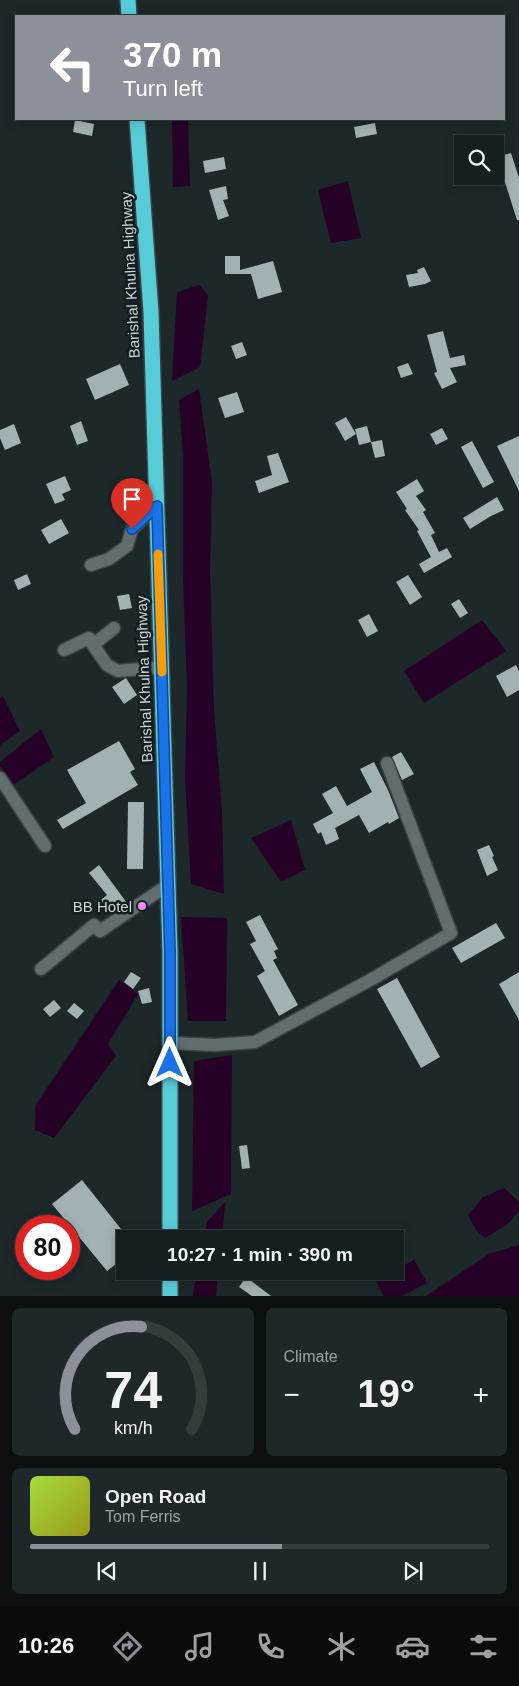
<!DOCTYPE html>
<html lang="en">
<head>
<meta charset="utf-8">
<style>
  body { margin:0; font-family:Helvetica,sans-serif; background:#1e2729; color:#f1f3f6; height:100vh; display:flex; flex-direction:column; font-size:19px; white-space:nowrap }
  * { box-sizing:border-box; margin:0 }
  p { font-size:16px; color:#9da2a5 }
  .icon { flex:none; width:28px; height:28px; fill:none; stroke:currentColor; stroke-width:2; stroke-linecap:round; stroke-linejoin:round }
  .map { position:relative; height:1296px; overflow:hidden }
  .side { display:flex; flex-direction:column; gap:12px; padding:12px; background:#0c1012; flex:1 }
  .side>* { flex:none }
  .hud { position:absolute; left:15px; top:15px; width:490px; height:105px; border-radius:0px; box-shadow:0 2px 12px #0003,0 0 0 1px #343c3e; background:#8c9099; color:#fff; overflow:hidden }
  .fabs { position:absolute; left:454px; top:135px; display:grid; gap:10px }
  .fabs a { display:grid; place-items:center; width:50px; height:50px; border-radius:0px; background:#151e20; box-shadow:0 2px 12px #0003,0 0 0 1px #343c3e; font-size:25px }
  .speed { position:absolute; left:15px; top:1215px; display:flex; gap:10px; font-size:25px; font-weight:700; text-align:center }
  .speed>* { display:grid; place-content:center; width:65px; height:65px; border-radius:50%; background:#151e20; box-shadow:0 2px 12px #0003,0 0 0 1px #343c3e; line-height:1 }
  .speed .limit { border:8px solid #d22; background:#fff; color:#111 }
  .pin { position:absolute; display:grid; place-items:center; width:42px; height:42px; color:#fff; margin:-51px -21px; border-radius:50% 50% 50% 0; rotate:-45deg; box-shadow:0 0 5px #0007 }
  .pin .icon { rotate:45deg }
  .me { position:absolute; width:55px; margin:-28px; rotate:0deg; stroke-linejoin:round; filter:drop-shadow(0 0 4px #0008) }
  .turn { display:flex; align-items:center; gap:18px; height:105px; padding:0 25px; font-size:22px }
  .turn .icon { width:65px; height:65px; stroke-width:2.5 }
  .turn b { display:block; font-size:35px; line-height:42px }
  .big { font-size:38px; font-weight:700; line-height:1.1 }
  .side .card { flex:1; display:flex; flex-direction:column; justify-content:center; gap:8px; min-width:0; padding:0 18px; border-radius:8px; background:#1e2729 }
  .side .dial { align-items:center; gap:0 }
  .dial svg { height:130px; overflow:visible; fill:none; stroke:#343c3e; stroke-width:7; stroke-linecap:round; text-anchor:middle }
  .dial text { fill:#f1f3f6; stroke:none }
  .song { display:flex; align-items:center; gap:15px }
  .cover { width:60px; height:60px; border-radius:8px; background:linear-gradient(135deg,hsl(80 70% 55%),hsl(60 70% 35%)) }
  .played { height:5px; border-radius:2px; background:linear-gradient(90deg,#8c9099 55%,#343c3e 55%) }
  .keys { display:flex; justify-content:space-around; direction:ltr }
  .heat { display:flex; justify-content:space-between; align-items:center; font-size:28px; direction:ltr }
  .side .tiles { flex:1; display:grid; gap:12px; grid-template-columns:1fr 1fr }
  .card:last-child { grid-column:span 2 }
  .trip { position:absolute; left:116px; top:1230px; width:288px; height:50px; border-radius:0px; background:#151e20; box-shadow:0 2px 12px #0003,0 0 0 1px #343c3e; font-weight:700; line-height:50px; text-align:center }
  .tab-bar { display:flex; height:80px; justify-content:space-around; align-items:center; background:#080c0d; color:#9da2a5 }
  .tab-bar .icon { width:35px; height:35px }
  .tab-bar .current { color:#8c9099 }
  .tab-bar b { font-size:22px; color:#f1f3f6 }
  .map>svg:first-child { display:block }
  .water { fill:#260227 }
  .building { fill:#a2b1b3 }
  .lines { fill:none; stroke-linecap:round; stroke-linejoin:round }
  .minor-casing { stroke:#394344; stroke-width:15 }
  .highway-casing { stroke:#394344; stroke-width:18 }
  .minor { stroke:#606e6f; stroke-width:12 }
  .highway { stroke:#57ccd9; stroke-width:15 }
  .route-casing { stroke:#114b97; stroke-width:12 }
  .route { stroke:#1a73e8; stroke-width:9 }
  .slow { stroke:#f59e0b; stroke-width:9 }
  .poi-dot { fill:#f38af2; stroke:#121e20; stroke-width:2 }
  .labels { text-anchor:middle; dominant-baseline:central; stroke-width:5; stroke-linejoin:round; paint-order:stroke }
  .street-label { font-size:15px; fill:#cbd3d4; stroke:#121e20 }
  .poi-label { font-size:15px; fill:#cbd3d4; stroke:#121e20; text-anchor:end }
</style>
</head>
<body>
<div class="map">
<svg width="519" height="1296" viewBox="0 0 519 1296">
  <rect width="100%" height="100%" fill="#1c282a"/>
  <path class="water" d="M 172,119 L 188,119 L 190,186 L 173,187 Z
    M 348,181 L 361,238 L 331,243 L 318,190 Z
    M 199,285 L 208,295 L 200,367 L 172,381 L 177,292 Z
    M 199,389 L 212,482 L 210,570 L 214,708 L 222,812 L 224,894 L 191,884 L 185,778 L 187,688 L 183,578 L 183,456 L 179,400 Z
    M 482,620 L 506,651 L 424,703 L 404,671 Z
    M 3,696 L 20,731 L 0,745 L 0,698 Z
    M 41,729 L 54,757 L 13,785 L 0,766 L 0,762 Z
    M 291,820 L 305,870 L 281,882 L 251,838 Z
    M 181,917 L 227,918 L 226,1021 L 188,1021 Z
    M 119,980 L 138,994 L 108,1044 L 116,1056 L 54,1138 L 35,1130 L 35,1106 Z
    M 232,1055 L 231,1194 L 192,1211 L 194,1061 Z
    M 504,1188 L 519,1202 L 519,1211 L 508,1224 L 485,1238 L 476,1230 L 468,1215 L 483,1197 Z
    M 225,1202 L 222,1239 L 204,1239 L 207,1222 Z
    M 519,1245 L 519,1296 L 426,1296 L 489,1254 Z
    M 414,1260 L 427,1283 L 402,1296 L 384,1296 L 375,1280 L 395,1271 L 395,1270 Z
    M 197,1271 L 218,1271 L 216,1296 L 193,1296 Z"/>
  <path class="building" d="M 75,120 L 94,124 L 92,136 L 73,132 Z
    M 375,123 L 377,134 L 356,138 L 354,127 Z
    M 511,153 L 519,178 L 519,220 L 517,220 L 497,157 Z
    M 224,157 L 226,169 L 205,173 L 203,161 Z
    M 226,186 L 228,199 L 223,200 L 229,216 L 218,220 L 209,190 Z
    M 225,256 L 240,256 L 240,270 L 273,261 L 282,292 L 258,299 L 251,274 L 225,274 Z
    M 424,267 L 431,281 L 425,284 L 409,287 L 406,275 L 418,273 L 417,270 Z
    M 443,331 L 450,358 L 464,355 L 466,365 L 450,368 L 457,382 L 442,389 L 434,373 L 437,372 L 427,335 Z
    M 242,342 L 247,355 L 236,359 L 231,346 Z
    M 408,363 L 413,374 L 401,378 L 397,367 Z
    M 120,364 L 129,385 L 95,400 L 86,379 Z
    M 237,392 L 244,412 L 225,418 L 218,398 Z
    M 346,417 L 356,434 L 345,441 L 335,423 Z
    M 81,421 L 88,441 L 77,445 L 70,426 Z
    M 14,424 L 21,443 L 5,450 L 0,438 L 0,430 Z
    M 367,426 L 371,442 L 359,445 L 355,429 Z
    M 442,428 L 448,439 L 436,445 L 430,434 Z
    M 519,436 L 519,491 L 497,446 Z
    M 382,440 L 385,456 L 375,458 L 371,442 Z
    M 472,441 L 494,482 L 483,488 L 461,447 Z
    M 278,453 L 289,482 L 259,493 L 255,481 L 272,475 L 267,456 Z
    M 65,476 L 71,490 L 62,494 L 65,500 L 55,504 L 46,484 Z
    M 417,479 L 424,491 L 416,496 L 426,510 L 423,512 L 435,533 L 431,535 L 439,552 L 447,548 L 452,557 L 424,573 L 419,564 L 431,557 L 417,531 L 419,530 L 405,510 L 407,509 L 396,492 Z
    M 497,497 L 504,510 L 491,516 L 470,529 L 463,518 Z
    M 61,519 L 69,533 L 49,544 L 41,530 Z
    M 27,574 L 31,584 L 18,590 L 14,580 Z
    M 408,575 L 422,597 L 410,605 L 396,582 Z
    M 129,594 L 132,608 L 120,610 L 117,596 Z
    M 459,599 L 468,613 L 460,618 L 451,604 Z
    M 369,614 L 378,631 L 367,637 L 358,620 Z
    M 516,665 L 519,671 L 519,690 L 507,697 L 496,676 Z
    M 126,678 L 137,695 L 124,704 L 112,687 Z
    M 119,741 L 135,769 L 130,772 L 138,785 L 63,829 L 57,820 L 86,803 L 67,770 Z
    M 401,752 L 414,774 L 402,780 L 392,757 Z
    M 374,762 L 388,790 L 399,818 L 389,824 L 388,822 L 369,833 L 359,815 L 335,828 L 339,839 L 326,845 L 321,832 L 318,834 L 313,824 L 333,813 L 322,794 L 336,786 L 347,806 L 372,792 L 360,769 Z
    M 128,802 L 144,802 L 143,869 L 127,869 Z
    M 489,845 L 494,856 L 492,857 L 498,870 L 487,876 L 477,850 Z
    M 99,865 L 127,903 L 111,914 L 101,900 L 107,895 L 89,873 Z
    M 260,915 L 278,949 L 274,951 L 277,958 L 273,960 L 298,1005 L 279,1016 L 257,976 L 265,971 L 250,944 L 256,941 L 246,922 Z
    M 496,923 L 505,938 L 461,963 L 452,948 Z
    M 131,972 L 141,978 L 133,989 L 124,982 Z
    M 519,972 L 519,1020 L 499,984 Z
    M 397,978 L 440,1057 L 421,1068 L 377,989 Z
    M 149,988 L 152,1002 L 142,1004 L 138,991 Z
    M 54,1000 L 61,1008 L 50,1017 L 43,1009 Z
    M 74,1003 L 84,1011 L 77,1019 L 67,1011 Z
    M 247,1145 L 250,1168 L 242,1169 L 239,1146 Z
    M 82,1180 L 125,1234 L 125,1257 L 107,1271 L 52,1204 Z
    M 246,1277 L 271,1296 L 252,1296 L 239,1287 Z"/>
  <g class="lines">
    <g class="minor-casing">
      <path id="minor" d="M 91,565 L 109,559 L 127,546 L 132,529 L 157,506
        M 114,628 L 93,645 L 107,665 L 118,671 L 162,667
        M 64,650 L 89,638 L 93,645
        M 0,778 L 45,846
        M 41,969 L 94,925 L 100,931 L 168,885
        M 170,1043 L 215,1045 L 255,1042 L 372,979 L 451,933 L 387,763"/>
    </g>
    <g class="highway-casing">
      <path id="highway" d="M 128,0 L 129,16
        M 137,119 L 151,312 L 170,953 L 170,1239
        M 170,1271 L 170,1296"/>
    </g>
    <use href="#minor" class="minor"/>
    <use href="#highway" class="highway"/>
  </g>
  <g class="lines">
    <g class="route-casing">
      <path id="route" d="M 132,529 L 157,506 L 170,953 L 170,1063"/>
    </g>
    <use href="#route" class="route"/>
    <path class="slow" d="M 158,554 L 162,672"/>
  </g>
  <circle class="poi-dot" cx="142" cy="906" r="5"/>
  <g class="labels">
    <g class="street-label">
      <text transform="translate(130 275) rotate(-93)">Barishal Khulna Highway</text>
      <text transform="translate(144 679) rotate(-92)">Barishal Khulna Highway</text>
    </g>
    <g class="poi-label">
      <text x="132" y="906">BB Hotel</text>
    </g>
  </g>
</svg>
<div class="fabs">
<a><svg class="icon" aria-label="search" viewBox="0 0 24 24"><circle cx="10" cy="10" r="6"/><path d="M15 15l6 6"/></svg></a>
</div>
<div class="speed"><div class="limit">80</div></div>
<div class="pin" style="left:132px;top:529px;background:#d93025"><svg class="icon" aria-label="arrive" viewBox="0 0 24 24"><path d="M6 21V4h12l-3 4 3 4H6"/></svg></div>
<svg class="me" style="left:170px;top:1063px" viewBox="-20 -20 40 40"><path d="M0-17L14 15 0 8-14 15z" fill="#1a73e8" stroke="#fff" stroke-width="4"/></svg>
<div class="trip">10:27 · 1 min · 390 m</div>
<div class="hud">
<div class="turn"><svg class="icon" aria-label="left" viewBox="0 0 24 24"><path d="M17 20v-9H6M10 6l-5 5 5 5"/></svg><div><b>370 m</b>Turn left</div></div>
</div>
</div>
<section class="side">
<div class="tiles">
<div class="card dial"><svg viewBox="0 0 100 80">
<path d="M14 69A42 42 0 1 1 86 69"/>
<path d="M14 69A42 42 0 0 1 55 6" stroke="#8c9099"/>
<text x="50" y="56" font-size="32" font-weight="700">74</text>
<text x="50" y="72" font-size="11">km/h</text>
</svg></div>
<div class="card"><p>Climate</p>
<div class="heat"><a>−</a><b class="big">19°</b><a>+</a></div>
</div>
<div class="card">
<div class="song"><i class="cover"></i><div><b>Open Road</b><p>Tom Ferris</p></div></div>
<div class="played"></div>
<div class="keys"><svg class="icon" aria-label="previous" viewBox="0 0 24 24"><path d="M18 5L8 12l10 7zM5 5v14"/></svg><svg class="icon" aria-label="pause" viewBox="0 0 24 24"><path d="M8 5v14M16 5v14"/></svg><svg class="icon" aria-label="next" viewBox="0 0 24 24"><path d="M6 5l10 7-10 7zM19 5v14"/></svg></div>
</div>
</div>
</section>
<nav class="tab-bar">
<b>10:26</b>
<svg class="icon current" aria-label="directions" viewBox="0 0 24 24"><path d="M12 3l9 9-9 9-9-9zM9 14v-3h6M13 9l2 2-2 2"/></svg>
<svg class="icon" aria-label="music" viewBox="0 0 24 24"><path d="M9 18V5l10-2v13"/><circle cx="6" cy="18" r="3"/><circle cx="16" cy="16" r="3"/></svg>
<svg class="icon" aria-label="phone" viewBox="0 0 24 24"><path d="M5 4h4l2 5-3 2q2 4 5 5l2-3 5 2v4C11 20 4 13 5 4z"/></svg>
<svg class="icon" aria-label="climate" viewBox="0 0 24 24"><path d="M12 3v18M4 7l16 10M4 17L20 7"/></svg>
<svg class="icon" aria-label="car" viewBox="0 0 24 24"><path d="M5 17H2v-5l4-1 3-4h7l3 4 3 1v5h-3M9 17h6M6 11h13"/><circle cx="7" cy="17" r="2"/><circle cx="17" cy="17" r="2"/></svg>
<svg class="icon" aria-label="filters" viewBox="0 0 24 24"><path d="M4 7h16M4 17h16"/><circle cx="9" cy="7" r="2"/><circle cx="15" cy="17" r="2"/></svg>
</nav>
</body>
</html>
